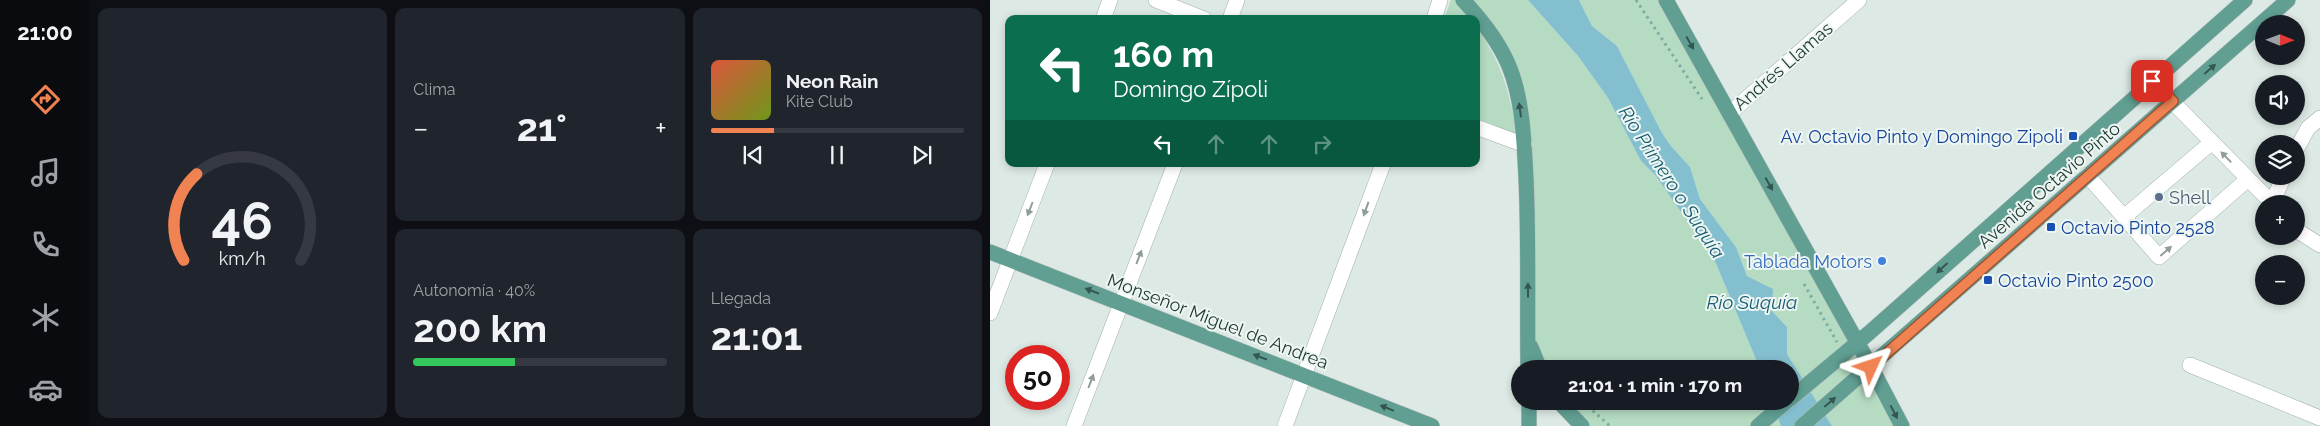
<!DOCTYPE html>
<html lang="es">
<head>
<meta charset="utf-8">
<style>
  body { margin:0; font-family:Raleway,sans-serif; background:#20242c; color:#f1f3f6; height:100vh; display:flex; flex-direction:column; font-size:19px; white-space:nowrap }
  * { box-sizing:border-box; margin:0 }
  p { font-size:16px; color:#9ea1a6 }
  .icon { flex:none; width:28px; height:28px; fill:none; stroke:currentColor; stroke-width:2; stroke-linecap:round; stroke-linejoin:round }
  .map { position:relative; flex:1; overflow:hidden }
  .drawer { display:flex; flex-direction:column; gap:8px; padding:8px; background:#0d0f14; width:900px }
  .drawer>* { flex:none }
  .guide { position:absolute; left:15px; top:15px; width:475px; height:152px; border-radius:10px; box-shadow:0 2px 8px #0003; background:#0b6e4f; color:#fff; overflow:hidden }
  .needle { width:32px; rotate:91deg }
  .fabs { position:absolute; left:1265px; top:15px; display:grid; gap:10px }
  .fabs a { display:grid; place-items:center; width:50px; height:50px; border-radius:50%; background:#171b24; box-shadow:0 2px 8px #0003; font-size:25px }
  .speed { position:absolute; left:15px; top:345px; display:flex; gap:10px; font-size:25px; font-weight:700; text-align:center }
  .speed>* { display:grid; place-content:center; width:65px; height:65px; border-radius:50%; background:#171b24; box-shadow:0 2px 8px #0003; line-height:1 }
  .speed .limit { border:8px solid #d22; background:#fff; color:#111 }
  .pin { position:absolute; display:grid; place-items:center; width:42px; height:42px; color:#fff; margin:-21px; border-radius:10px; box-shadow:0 2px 8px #0006 }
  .me { position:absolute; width:55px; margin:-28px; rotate:48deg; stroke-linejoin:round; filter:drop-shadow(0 0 4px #0008) }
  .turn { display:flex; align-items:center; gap:18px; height:105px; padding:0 25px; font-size:22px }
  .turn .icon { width:65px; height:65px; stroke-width:2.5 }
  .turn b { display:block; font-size:35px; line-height:42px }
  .lanes { display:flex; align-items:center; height:48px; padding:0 25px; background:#0003; justify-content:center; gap:25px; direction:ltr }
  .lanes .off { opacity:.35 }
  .big { font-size:38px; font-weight:700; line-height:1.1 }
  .drawer .tile { flex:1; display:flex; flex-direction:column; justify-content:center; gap:8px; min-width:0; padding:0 18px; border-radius:10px; background:#20242c }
  .drawer .dial { align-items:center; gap:0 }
  .dial svg { height:130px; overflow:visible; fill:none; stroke:#363941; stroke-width:7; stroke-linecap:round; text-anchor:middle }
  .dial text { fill:#f1f3f6; stroke:none }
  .song { display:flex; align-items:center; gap:15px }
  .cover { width:60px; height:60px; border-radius:8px; background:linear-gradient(135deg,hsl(10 70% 55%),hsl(80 70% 35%)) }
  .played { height:5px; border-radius:2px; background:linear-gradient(90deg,#f18352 25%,#363941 25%) }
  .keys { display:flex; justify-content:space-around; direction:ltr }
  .heat { display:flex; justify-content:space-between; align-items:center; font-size:28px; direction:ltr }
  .charge { height:8px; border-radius:4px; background:linear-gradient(90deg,#34c759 40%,#363941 0) }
  .drawer .tiles { flex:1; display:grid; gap:8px; grid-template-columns:repeat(3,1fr) }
  .tile:first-child { grid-row:span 2 }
  .trip { position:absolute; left:521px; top:360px; width:288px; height:50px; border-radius:25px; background:#171b24; box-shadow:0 2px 8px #0003; font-weight:700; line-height:50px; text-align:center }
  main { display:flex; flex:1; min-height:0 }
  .tabs { display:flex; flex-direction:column; width:90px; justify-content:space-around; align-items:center; background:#090b0e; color:#9ea1a6 }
  .tabs .icon { width:35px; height:35px }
  .tabs .on { color:#f18352 }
  .tabs b { font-size:22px; color:#f1f3f6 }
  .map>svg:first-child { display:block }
  .green { fill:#b5dbc2 }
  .water { fill:#84bfcf }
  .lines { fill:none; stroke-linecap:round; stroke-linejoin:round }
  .minor-casing { stroke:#a0b0ab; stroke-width:16 }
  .major-casing { stroke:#bcc3c2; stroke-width:16 }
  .path { stroke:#7dada1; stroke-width:3; stroke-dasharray:2.5 4; stroke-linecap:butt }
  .minor { stroke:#fff; stroke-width:15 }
  .major { stroke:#619f93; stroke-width:15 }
  .oneway { fill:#335750 }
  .oneway2 { fill:#8f9c99 }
  .route-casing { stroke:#9d5535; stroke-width:12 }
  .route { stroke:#f18352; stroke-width:9 }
  .transit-dot { fill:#1a4fb4; stroke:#edf6f2; stroke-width:2 }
  .service-dot { fill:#5c6f8a; stroke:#edf6f2; stroke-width:2 }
  .shop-dot { fill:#3f7fe0; stroke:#edf6f2; stroke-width:2 }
  .labels { text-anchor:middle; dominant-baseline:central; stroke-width:4; stroke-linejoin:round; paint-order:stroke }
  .street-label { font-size:18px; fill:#1f3833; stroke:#edf6f2 }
  .transit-label { font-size:18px; fill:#164399; stroke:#edf6f2; text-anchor:start }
  .service-label { font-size:18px; fill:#4e5e75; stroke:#edf6f2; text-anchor:start }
  .shop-label { font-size:18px; fill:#366cbe; stroke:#edf6f2; text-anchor:end }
  .water-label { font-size:19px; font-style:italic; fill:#1a5e73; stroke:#edf6f2 }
</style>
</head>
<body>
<main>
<nav class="tabs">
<b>21:00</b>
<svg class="icon on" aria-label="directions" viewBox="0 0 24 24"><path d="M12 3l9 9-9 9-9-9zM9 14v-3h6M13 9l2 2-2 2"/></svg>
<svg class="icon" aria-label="music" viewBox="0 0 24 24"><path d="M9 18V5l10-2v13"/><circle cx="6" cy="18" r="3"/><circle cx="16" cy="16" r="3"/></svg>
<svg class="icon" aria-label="phone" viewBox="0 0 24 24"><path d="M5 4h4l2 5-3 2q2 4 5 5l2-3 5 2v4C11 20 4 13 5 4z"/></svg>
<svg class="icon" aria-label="climate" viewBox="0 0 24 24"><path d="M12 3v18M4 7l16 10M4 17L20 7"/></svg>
<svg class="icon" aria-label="car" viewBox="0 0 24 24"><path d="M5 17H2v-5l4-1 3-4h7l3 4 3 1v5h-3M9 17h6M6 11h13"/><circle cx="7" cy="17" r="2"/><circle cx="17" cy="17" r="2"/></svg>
</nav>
<section class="drawer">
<div class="tiles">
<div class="tile dial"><svg viewBox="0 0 100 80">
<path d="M14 69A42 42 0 1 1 86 69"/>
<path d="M14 69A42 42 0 0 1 22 16" stroke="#f18352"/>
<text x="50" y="56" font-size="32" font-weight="700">46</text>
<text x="50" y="72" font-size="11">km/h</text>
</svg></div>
<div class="tile"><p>Clima</p>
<div class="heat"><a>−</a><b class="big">21°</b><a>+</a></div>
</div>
<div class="tile">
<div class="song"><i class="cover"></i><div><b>Neon Rain</b><p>Kite Club</p></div></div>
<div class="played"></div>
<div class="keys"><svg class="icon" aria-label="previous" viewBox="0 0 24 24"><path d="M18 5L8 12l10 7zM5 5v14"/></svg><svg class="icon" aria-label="pause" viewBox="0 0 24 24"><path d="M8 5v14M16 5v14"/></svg><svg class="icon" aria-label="next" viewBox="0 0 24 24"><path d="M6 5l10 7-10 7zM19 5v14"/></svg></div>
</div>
<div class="tile"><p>Autonomía · 40%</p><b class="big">200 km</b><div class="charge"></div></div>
<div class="tile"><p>Llegada</p><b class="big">21:01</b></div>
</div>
</section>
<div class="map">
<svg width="1330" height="426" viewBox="0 0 1330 426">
  <rect width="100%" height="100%" fill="#dde9e4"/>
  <path class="green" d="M 461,0 L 465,0 L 480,19 L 454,19 Z
    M 473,0 L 538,0 L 588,56 L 618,98 L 651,161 L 666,176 L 725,261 L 770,369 L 550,369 L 538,338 L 527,92 Z
    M 589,0 L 676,0 L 912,426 L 842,426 L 797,354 L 797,327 L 782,311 L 779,287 L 757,276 L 746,247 L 710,199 L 700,167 L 681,146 L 672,133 L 627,46 L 602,26 Z
    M 486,26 C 513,66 518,88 527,134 L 486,118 Z
    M 568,401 L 782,401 L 791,426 L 592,426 Z"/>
  <path class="water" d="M 538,0 L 589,0 L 602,26 L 627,46 L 672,133 L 681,146 L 700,167 L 710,199 L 746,247 L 757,276 L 783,289 L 782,311 L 797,327 L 797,354 L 842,426 L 791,426 L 782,401 L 800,401 L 800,369 L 770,369 L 725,261 L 666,176 L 651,161 L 618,98 L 588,56 Z"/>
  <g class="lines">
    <g class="minor-casing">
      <path id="minor" d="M 166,0 L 214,19
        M 113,19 L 120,0
        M 240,19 L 247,0
        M 444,19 L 450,0
        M 1162,81 L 1283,204
        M 740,113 L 869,0
        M 486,127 L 535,145
        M 1306,150 L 1318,128 L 1330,118
        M 1097,175 L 1169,257 L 1258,179
        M 1282,203 L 1294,176
        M 1134,217 L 1222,142
        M 1306,230 L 1330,245
        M 0,313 L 57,164
        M 1200,365 L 1330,418
        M 84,426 L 185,164
        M 295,426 L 393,164"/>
    </g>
    <g class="major-casing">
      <path id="major" d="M 473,0 C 491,19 509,42 519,66 C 533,100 534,141 536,178 C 539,242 537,305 538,369
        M 676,0 L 881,367 L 912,426
        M 0,252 L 442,426
        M 541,347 L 550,369
        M 800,399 L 879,333 L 1255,0
        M 539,401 L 539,426
        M 568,401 L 592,426
        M 768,426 L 797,401
        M 812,426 L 1298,0"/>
    </g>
    <path class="path" d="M 646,0 L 712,99
      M 814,284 L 847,342
      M 593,402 L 620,426"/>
    <use href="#minor" class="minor"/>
    <use href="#major" class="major"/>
  </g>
  <defs><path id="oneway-solid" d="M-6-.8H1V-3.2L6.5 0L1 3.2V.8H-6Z" transform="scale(1.25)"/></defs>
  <g class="oneway">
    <use href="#oneway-solid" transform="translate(700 43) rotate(61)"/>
    <use href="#oneway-solid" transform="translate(1220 69) rotate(-41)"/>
    <use href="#oneway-solid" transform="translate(530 110) rotate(-98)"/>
    <use href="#oneway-solid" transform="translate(779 184) rotate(61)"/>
    <use href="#oneway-solid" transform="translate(952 268) rotate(138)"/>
    <use href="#oneway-solid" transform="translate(538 290) rotate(-90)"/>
    <use href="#oneway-solid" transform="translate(102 291) rotate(-159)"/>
    <use href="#oneway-solid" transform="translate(270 357) rotate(-159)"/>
    <use href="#oneway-solid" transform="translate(840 402) rotate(-41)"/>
    <use href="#oneway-solid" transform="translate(397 408) rotate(-158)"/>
    <use href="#oneway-solid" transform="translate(904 412) rotate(62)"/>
  </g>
  <g class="oneway2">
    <use href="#oneway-solid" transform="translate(1236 157) rotate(-134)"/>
    <use href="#oneway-solid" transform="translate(40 209) rotate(111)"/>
    <use href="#oneway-solid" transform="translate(376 209) rotate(110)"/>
    <use href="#oneway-solid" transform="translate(1176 251) rotate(-41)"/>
    <use href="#oneway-solid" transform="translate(149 257) rotate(-69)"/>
    <use href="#oneway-solid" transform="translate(101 381) rotate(-69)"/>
  </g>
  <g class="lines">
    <g class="route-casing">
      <path id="route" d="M 881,367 L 1183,101 L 1162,81"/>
    </g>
    <use href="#route" class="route"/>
  </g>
  <g class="transit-dot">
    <rect x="1078" y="131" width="10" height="10" rx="2.5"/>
    <rect x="1056" y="222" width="10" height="10" rx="2.5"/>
    <rect x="993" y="275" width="10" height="10" rx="2.5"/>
  </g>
  <circle class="service-dot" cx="1169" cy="197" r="5"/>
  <circle class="shop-dot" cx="892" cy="261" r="5"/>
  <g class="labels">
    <g class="street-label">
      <text transform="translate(793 66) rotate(-41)">Andrés Llamas</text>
      <text transform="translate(1059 185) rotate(-41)">Avenida Octavio Pinto</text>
      <text transform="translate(228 321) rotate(21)">Monseñor Miguel de Andrea</text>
    </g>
    <g class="transit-label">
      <text x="1073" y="136" text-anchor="end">Av. Octavio Pinto y Domingo Zipoli</text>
      <text x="1071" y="227">Octavio Pinto 2528</text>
      <text x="1008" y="280">Octavio Pinto 2500</text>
    </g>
    <g class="service-label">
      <text x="1179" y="197">Shell</text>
    </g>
    <g class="shop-label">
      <text x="882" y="261">Tablada Motors</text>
    </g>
    <g class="water-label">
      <text transform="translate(682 182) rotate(57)">Río Primero o Suquía</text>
      <text x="762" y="302">Río Suquía</text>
    </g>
  </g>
</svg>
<div class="fabs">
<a><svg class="needle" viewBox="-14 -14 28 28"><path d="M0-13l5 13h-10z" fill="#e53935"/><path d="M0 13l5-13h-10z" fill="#9ea1a6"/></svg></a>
<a><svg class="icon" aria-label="sound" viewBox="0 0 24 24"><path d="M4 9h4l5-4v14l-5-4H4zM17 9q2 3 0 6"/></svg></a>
<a><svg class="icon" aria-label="layers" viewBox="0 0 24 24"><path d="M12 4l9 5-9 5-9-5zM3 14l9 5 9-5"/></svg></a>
<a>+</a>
<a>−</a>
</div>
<div class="speed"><div class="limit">50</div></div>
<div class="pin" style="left:1162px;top:81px;background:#d93025"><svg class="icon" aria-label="arrive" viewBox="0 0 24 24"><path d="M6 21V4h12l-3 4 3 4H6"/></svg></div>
<svg class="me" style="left:881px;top:367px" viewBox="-20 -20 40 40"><path d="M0-17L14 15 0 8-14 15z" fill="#f18352" stroke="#fff" stroke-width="4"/></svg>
<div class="trip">21:01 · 1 min · 170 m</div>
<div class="guide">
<div class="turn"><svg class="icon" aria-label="left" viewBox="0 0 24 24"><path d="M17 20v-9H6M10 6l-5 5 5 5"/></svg><div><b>160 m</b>Domingo Zípoli</div></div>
<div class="lanes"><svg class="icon" aria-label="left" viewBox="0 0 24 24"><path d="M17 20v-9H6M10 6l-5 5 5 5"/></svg><svg class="icon off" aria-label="ahead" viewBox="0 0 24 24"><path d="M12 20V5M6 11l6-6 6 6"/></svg><svg class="icon off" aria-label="ahead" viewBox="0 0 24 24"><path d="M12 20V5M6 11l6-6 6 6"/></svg><svg class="icon off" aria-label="right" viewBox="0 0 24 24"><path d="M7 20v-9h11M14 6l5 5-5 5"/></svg></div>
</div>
</div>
</main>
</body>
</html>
